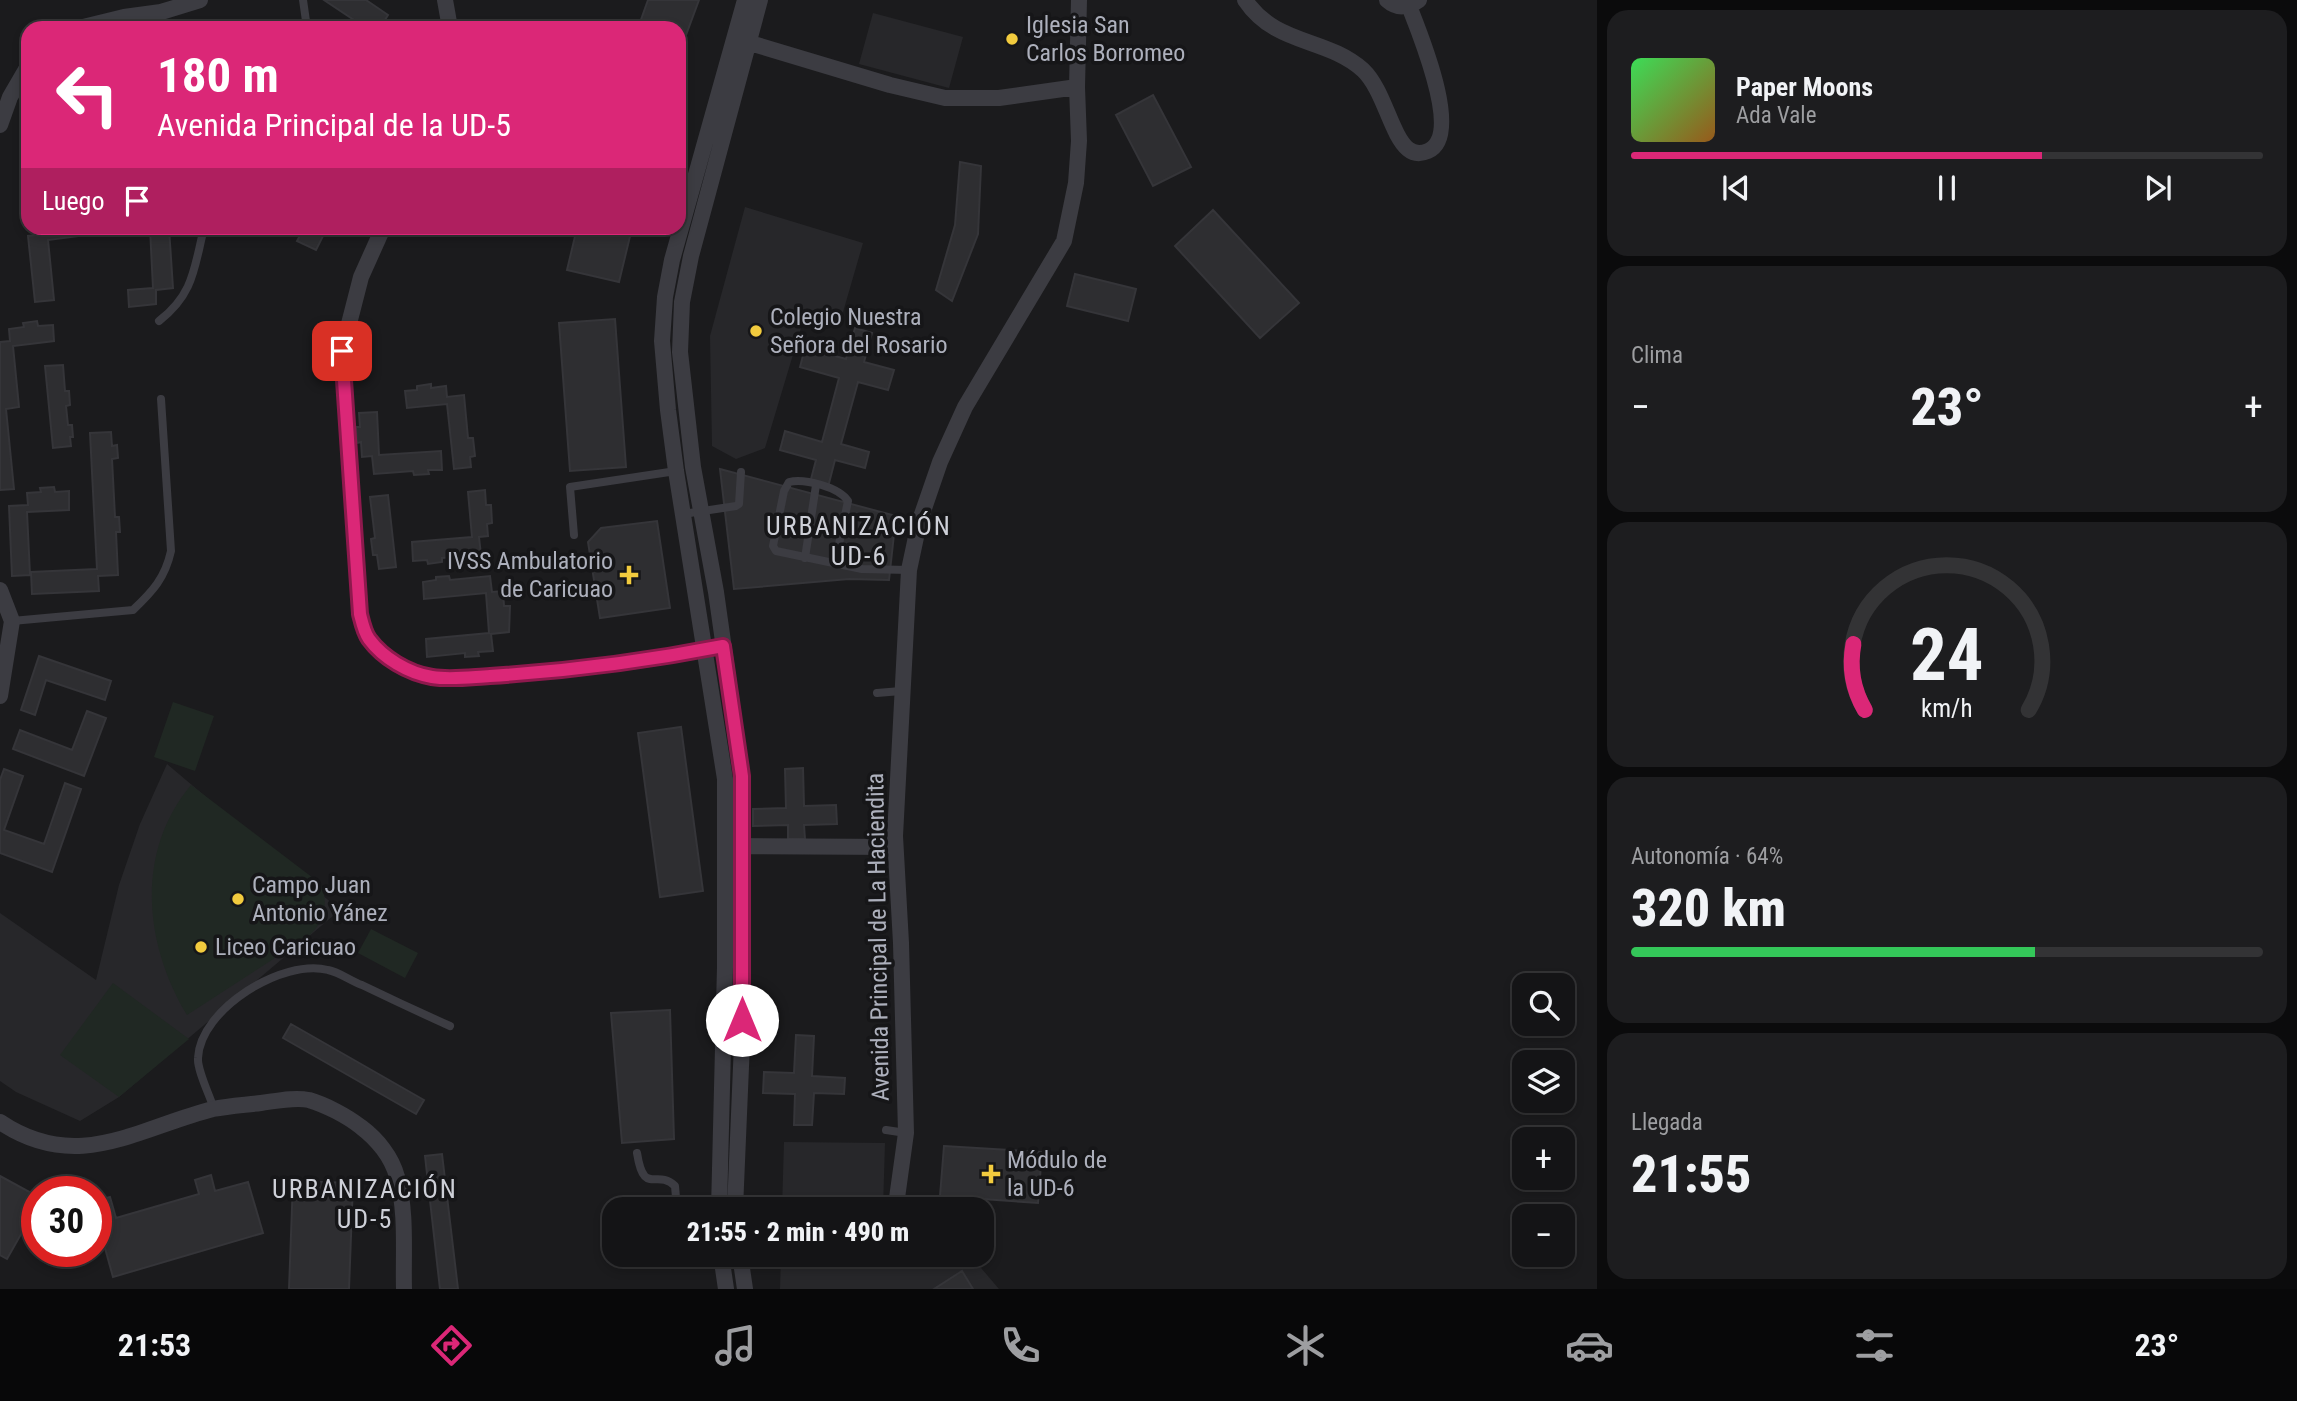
<!DOCTYPE html>
<html lang="es">
<head>
<meta charset="utf-8">
<style>
  body { margin:0; font-family:"Roboto Condensed",sans-serif; background:#1d1d1f; color:#f1f3f6; height:100vh; display:flex; flex-direction:column; font-size:26px; white-space:nowrap }
  * { box-sizing:border-box; margin:0 }
  p { font-size:23px; color:#9d9ea1 }
  .icon { flex:none; width:38px; height:38px; fill:none; stroke:currentColor; stroke-width:2; stroke-linecap:round; stroke-linejoin:round }
  .map { position:relative; flex:1; overflow:hidden }
  .details { display:flex; flex-direction:column; gap:10px; padding:10px; background:#0b0b0c; width:700px }
  .details>* { flex:none }
  .banner { position:absolute; left:21px; top:21px; width:665px; height:214px; border-radius:21px; box-shadow:0 4px 10px #0003,0 0 0 2px #333335; background:#db2777; color:#fff; overflow:hidden }
  .tools { position:absolute; left:1512px; top:973px; display:grid; gap:14px }
  .tools a { display:grid; place-items:center; width:63px; height:63px; border-radius:14px; background:#141416; box-shadow:0 4px 10px #0003,0 0 0 2px #333335; font-size:35px }
  .speed { position:absolute; left:21px; top:1176px; display:flex; gap:14px; font-size:35px; font-weight:700; text-align:center }
  .speed>* { display:grid; place-content:center; width:91px; height:91px; border-radius:50%; background:#141416; box-shadow:0 4px 10px #0003,0 0 0 2px #333335; line-height:1 }
  .speed .limit { border:10px solid #d22; background:#fff; color:#111 }
  .pin { position:absolute; display:grid; place-items:center; width:60px; height:60px; color:#fff; margin:-30px; border-radius:14px; box-shadow:0 4px 10px #0006 }
  .me { position:absolute; width:77px; margin:-38px; rotate:0deg; stroke-linejoin:round; filter:drop-shadow(0 0 5px #0008) }
  .turn { display:flex; align-items:center; gap:24px; height:147px; padding:0 21px; font-size:32px }
  .turn .icon { width:91px; height:91px; stroke-width:2.5 }
  .turn b { display:block; font-size:49px; line-height:60px }
  .then { display:flex; align-items:center; height:66px; padding:0 21px; background:#0003; gap:14px; font-size:26px }
  .big { font-size:52px; font-weight:800; line-height:1.1 }
  .details .widget { flex:1; display:flex; flex-direction:column; justify-content:center; gap:10px; min-width:0; padding:0 24px; border-radius:21px; background:#1d1d1f }
  .details .dial { align-items:center; gap:0 }
  .dial svg { height:182px; overflow:visible; fill:none; stroke:#333335; stroke-width:7; stroke-linecap:round; text-anchor:middle }
  .dial text { fill:#f1f3f6; stroke:none }
  .song { display:flex; align-items:center; gap:21px }
  .cover { width:84px; height:84px; border-radius:10px; background:linear-gradient(135deg,hsl(130 70% 55%),hsl(30 70% 35%)) }
  .played { height:7px; border-radius:4px; background:linear-gradient(90deg,#db2777 65%,#333335 65%) }
  .keys { display:flex; justify-content:space-around; direction:ltr }
  .heat { display:flex; justify-content:space-between; align-items:center; font-size:38px; direction:ltr }
  .charge { height:10px; border-radius:5px; background:linear-gradient(90deg,#34c759 64%,#333335 0) }
  .trip { position:absolute; left:602px; top:1197px; width:392px; height:70px; border-radius:21px; background:#141416; box-shadow:0 4px 10px #0003,0 0 0 2px #333335; font-weight:800; line-height:70px; text-align:center }
  .menu { display:flex; height:112px; justify-content:space-around; align-items:center; background:#080809; color:#9d9ea1 }
  .menu .icon { width:49px; height:49px }
  .menu .current { color:#db2777 }
  .menu b { font-size:32px; color:#f1f3f6 }
  main { display:flex; flex:1; min-height:0 }
  .map>svg:first-child { display:block }
  .built { fill:#27272a }
  .green { fill:#202823 }
  .building { fill:#2e2e31; stroke:#353539; stroke-width:2 }
  .lines { fill:none; stroke-linecap:round; stroke-linejoin:round }
  .service { stroke:#3c3c42; stroke-width:8 }
  .minor { stroke:#3c3c42; stroke-width:16 }
  .route-casing { stroke:#8e194d; stroke-width:18 }
  .route { stroke:#db2777; stroke-width:12 }
  .poi-dot { fill:#f2cb3e; stroke:#161618; stroke-width:2.5 }
  .labels { text-anchor:middle; dominant-baseline:central; stroke-width:7; stroke-linejoin:round; paint-order:stroke }
  .poi-label { font-size:24px; fill:#adb0bc; stroke:#161618; text-anchor:start }
  .street-label { font-size:24px; fill:#adb0bc; stroke:#161618 }
  .neighbourhood-label { font-size:26px; letter-spacing:2px; fill:#ced0d8; stroke:#161618 }
</style>
</head>
<body>
<main>
<div class="map">
<svg width="1597" height="1289" viewBox="0 0 1597 1289">
  <rect width="100%" height="100%" fill="#1b1b1d"/>
  <path class="built" d="M 873,13 L 963,37 L 949,88 L 859,64 Z
    M 745,207 L 863,243 L 839,326 L 804,318 L 765,448 L 736,459 L 712,446 L 710,336 Z
    M 167,764 L 340,910 L 119,1097 L 80,1121 L 16,1092 L 0,1081 L 0,913 L 96,980 L 119,885 L 140,824 Z
    M 784,1142 L 885,1143 L 883,1209 L 782,1209 Z
    M 781,1255 L 970,1255 L 999,1289 L 780,1289 Z"/>
  <path class="green" d="M 173,702 L 214,716 L 195,771 L 154,757 Z
    M 191,785 L 321,884 C 329,904 324,922 309,936 L 187,1015 C 144,944 135,852 191,785 Z
    M 371,929 L 418,953 L 405,978 L 358,953 Z
    M 113,983 L 189,1039 L 119,1097 L 60,1055 Z"/>
  <path class="building" d="M 324,0 L 366,0 L 388,15 L 380,28 L 366,28 Z
    M 648,0 L 699,0 L 679,54 L 679,28 L 638,28 Z
    M 1153,95 L 1191,167 L 1153,186 L 1116,115 Z
    M 960,162 L 981,166 L 978,234 L 952,301 L 936,290 L 955,225 Z
    M 1213,210 L 1299,303 L 1260,338 L 1175,246 Z
    M 45,228 L 86,228 L 87,235 L 48,240 L 54,300 L 35,302 L 28,236 L 46,234 Z
    M 150,228 L 169,228 L 173,288 L 156,290 L 156,304 L 129,307 L 128,290 L 153,288 Z
    M 304,228 L 327,228 L 316,250 L 297,241 Z
    M 577,228 L 632,228 L 619,282 L 567,270 Z
    M 1075,274 L 1136,289 L 1128,321 L 1067,306 Z
    M 615,319 L 626,467 L 570,471 L 559,323 Z
    M 37,321 L 38,326 L 53,325 L 54,341 L 13,346 L 19,407 L 6,409 L 14,489 L 0,490 L 0,342 L 10,341 L 9,329 L 24,327 L 23,323 Z
    M 855,328 L 872,333 L 864,362 L 894,370 L 888,390 L 858,382 L 841,444 L 869,452 L 865,468 L 835,460 L 828,487 L 810,483 L 816,460 L 780,450 L 785,431 L 822,442 L 839,378 L 800,367 L 805,348 L 846,359 Z
    M 63,365 L 65,391 L 69,391 L 70,405 L 66,406 L 68,425 L 72,425 L 73,437 L 70,437 L 71,446 L 53,448 L 45,366 Z
    M 431,384 L 431,388 L 446,386 L 447,397 L 464,395 L 468,438 L 473,438 L 475,456 L 470,457 L 471,467 L 454,469 L 447,404 L 407,408 L 405,391 L 417,390 L 417,386 Z
    M 377,412 L 379,455 L 441,451 L 442,470 L 428,470 L 429,474 L 414,475 L 413,471 L 374,474 L 372,456 L 362,457 L 361,442 L 357,443 L 356,427 L 360,427 L 359,413 Z
    M 111,432 L 112,446 L 117,445 L 118,458 L 112,459 L 115,517 L 119,517 L 120,532 L 116,532 L 118,575 L 98,576 L 99,591 L 32,594 L 31,572 L 97,569 L 90,433 Z
    M 720,469 L 896,516 L 889,580 L 849,579 L 734,589 Z
    M 54,487 L 55,492 L 69,491 L 69,510 L 27,512 L 30,575 L 12,576 L 9,506 L 28,505 L 27,493 L 41,492 L 40,488 Z
    M 485,490 L 486,505 L 491,505 L 492,523 L 487,524 L 488,536 L 479,537 L 481,555 L 442,558 L 442,562 L 428,564 L 427,560 L 413,561 L 412,542 L 472,537 L 468,492 Z
    M 388,495 L 396,567 L 379,569 L 377,555 L 373,555 L 371,539 L 375,538 L 370,497 Z
    M 657,521 L 670,608 L 600,618 L 588,542 L 601,528 Z
    M 449,576 L 450,580 L 490,576 L 492,592 L 503,591 L 504,606 L 510,606 L 509,632 L 491,634 L 493,651 L 478,652 L 479,656 L 465,657 L 465,653 L 427,657 L 426,639 L 489,633 L 486,593 L 424,599 L 423,582 L 436,580 L 436,577 Z
    M 39,656 L 111,681 L 105,700 L 46,680 L 35,715 L 21,710 Z
    M 87,711 L 106,718 L 84,776 L 13,749 L 20,730 L 72,750 Z
    M 681,727 L 703,891 L 660,897 L 638,733 Z
    M 803,768 L 804,806 L 836,805 L 837,824 L 804,825 L 805,839 L 788,839 L 788,825 L 753,826 L 753,809 L 786,808 L 785,769 Z
    M 4,769 L 23,776 L 4,830 L 44,844 L 65,783 L 81,789 L 52,872 L 0,853 L 0,780 Z
    M 670,1010 L 674,1139 L 622,1143 L 611,1013 Z
    M 291,1024 L 424,1100 L 416,1114 L 283,1038 Z
    M 796,1035 L 814,1036 L 812,1076 L 845,1078 L 844,1094 L 814,1093 L 812,1125 L 794,1125 L 795,1094 L 763,1093 L 764,1072 L 794,1073 Z
    M 944,1146 L 1042,1152 L 1038,1203 L 940,1196 Z
    M 442,1154 L 458,1289 L 440,1289 L 425,1156 Z
    M 211,1175 L 215,1191 L 248,1182 L 263,1233 L 113,1277 L 103,1241 L 96,1243 L 96,1221 L 99,1220 L 96,1201 L 110,1197 L 116,1218 L 199,1194 L 195,1180 Z
    M 0,1176 L 37,1196 L 37,1206 L 7,1259 L 0,1255 Z
    M 293,1181 L 353,1183 L 349,1289 L 289,1289 Z
    M 962,1271 L 973,1289 L 934,1289 Z"/>
  <g class="lines">
    <path class="service" d="M 303,0 L 307,28
      M 159,321 C 194,294 194,268 204,228
      M 683,514 L 736,506 L 739,504 L 741,472
      M 574,535 L 570,487 L 676,471
      M 805,558 L 816,485
      M 835,563 L 848,501 C 839,487 804,478 789,482 L 784,491 L 773,546 L 776,551 L 862,569 L 909,570
      M 12,621 L 133,610 C 153,591 165,578 171,551 L 161,399
      M 877,693 L 901,691
      M 214,1109 C 210,1096 197,1070 198,1058 C 200,1009 283,958 328,970 C 339,972 351,981 362,985 C 391,999 421,1013 450,1026
      M 886,1130 L 906,1133
      M 637,1153 C 644,1197 656,1168 675,1186 L 677,1209"/>
    <path class="minor" d="M 445,0 L 450,28
      M 1245,0 C 1276,46 1326,37 1363,70 C 1384,90 1391,135 1408,149 C 1414,154 1421,154 1428,151 C 1463,136 1419,32 1409,6
      M 1387,0 C 1397,9 1408,8 1419,0
      M 79,28 L 124,17 L 161,12 L 200,0
      M 740,40 L 890,85 L 945,98 L 999,98 L 1077,87
      M 0,125 L 10,97 L 28,66
      M 383,228 L 361,277 L 342,351 L 360,614 C 362,622 364,632 369,639 C 384,658 408,673 432,677 C 451,680 471,677 490,676 C 564,671 640,663 712,648
      M 0,590 L 12,621 L 0,696
      M 733,846 L 895,847
      M 0,1122 C 77,1174 138,1128 213,1109 C 229,1106 245,1105 261,1103 C 276,1101 294,1097 309,1100 C 326,1105 347,1116 361,1127 C 377,1139 392,1157 397,1177 C 407,1212 403,1253 404,1289
      M 897,1198 L 906,1133 L 901,943 L 895,836 L 909,570 L 919,523 L 940,462 L 965,407 L 1064,241 L 1076,183 L 1079,141 L 1077,87 L 1079,0
      M 719,1209 L 725,967 L 725,779 L 676,471 L 668,410 L 662,341 L 665,297 L 672,260 L 745,0
      M 735,1209 L 742,1043 L 742,776 L 716,592 L 693,467 L 680,352 L 682,302 L 691,256 L 760,0
      M 721,1255 L 726,1289
      M 740,1255 L 745,1289"/>
  </g>
  <g class="lines">
    <g class="route-casing">
      <path id="route" d="M 342,351 L 360,614 C 362,622 364,632 369,639 C 383,658 408,673 432,677 C 451,680 471,677 490,676 C 568,671 647,661 723,646 L 742,776 L 742,1020"/>
    </g>
    <use href="#route" class="route"/>
  </g>
  <g class="poi-dot">
    <circle cx="1012" cy="39" r="7"/>
    <circle cx="756" cy="331" r="7"/>
    <path d="M625.5 564.5h7v7h7v7h-7v7h-7v-7h-7v-7h7z"/>
    <circle cx="238" cy="899" r="7"/>
    <circle cx="201" cy="947" r="7"/>
    <path d="M987.5 1163.5h7v7h7v7h-7v7h-7v-7h-7v-7h7z"/>
  </g>
  <g class="labels">
    <g class="poi-label">
      <text x="1026" y="25">Iglesia San<tspan x="1026" dy="28">Carlos Borromeo</tspan></text>
      <text x="770" y="317">Colegio Nuestra<tspan x="770" dy="28">Señora del Rosario</tspan></text>
      <text x="613" y="561" text-anchor="end">IVSS Ambulatorio<tspan x="613" dy="28">de Caricuao</tspan></text>
      <text x="252" y="885">Campo Juan<tspan x="252" dy="28">Antonio Yánez</tspan></text>
      <text x="215" y="947">Liceo Caricuao</text>
      <text x="1007" y="1160">Módulo de<tspan x="1007" dy="28">la UD-6</tspan></text>
    </g>
    <g class="street-label">
      <text transform="translate(878 937) rotate(-91)">Avenida Principal de La Haciendita</text>
    </g>
    <g class="neighbourhood-label">
      <text x="859" y="526">URBANIZACIÓN<tspan x="859" dy="30">UD-6</tspan></text>
      <text x="365" y="1189">URBANIZACIÓN<tspan x="365" dy="30">UD-5</tspan></text>
    </g>
  </g>
</svg>
<div class="tools">
<a><svg class="icon" aria-label="search" viewBox="0 0 24 24"><circle cx="10" cy="10" r="6"/><path d="M15 15l6 6"/></svg></a>
<a><svg class="icon" aria-label="layers" viewBox="0 0 24 24"><path d="M12 4l9 5-9 5-9-5zM3 14l9 5 9-5"/></svg></a>
<a>+</a>
<a>−</a>
</div>
<div class="speed"><div class="limit">30</div></div>
<div class="pin" style="left:342px;top:351px;background:#d93025"><svg class="icon" aria-label="arrive" viewBox="0 0 24 24"><path d="M6 21V4h12l-3 4 3 4H6"/></svg></div>
<svg class="me" style="left:742px;top:1020px" viewBox="-20 -20 40 40"><circle r="19" fill="#fff"/><path d="M0-13L10 11 0 6-10 11z" fill="#db2777"/></svg>
<div class="trip">21:55 · 2 min · 490 m</div>
<div class="banner">
<div class="turn"><svg class="icon" aria-label="left" viewBox="0 0 24 24"><path d="M17 20v-9H6M10 6l-5 5 5 5"/></svg><div><b>180 m</b>Avenida Principal de la UD-5</div></div>
<div class="then">Luego<svg class="icon" aria-label="arrive" viewBox="0 0 24 24"><path d="M6 21V4h12l-3 4 3 4H6"/></svg></div>
</div>
</div>
<section class="details">
<div class="widget">
<div class="song"><i class="cover"></i><div><b>Paper Moons</b><p>Ada Vale</p></div></div>
<div class="played"></div>
<div class="keys"><svg class="icon" aria-label="previous" viewBox="0 0 24 24"><path d="M18 5L8 12l10 7zM5 5v14"/></svg><svg class="icon" aria-label="pause" viewBox="0 0 24 24"><path d="M8 5v14M16 5v14"/></svg><svg class="icon" aria-label="next" viewBox="0 0 24 24"><path d="M6 5l10 7-10 7zM19 5v14"/></svg></div>
</div>
<div class="widget"><p>Clima</p>
<div class="heat"><a>−</a><b class="big">23°</b><a>+</a></div>
</div>
<div class="widget dial"><svg viewBox="0 0 100 80">
<path d="M14 69A42 42 0 1 1 86 69"/>
<path d="M14 69A42 42 0 0 1 9 40" stroke="#db2777"/>
<text x="50" y="56" font-size="32" font-weight="700">24</text>
<text x="50" y="72" font-size="11">km/h</text>
</svg></div>
<div class="widget"><p>Autonomía · 64%</p><b class="big">320 km</b><div class="charge"></div></div>
<div class="widget"><p>Llegada</p><b class="big">21:55</b></div>
</section>
</main>
<nav class="menu">
<b>21:53</b>
<svg class="icon current" aria-label="directions" viewBox="0 0 24 24"><path d="M12 3l9 9-9 9-9-9zM9 14v-3h6M13 9l2 2-2 2"/></svg>
<svg class="icon" aria-label="music" viewBox="0 0 24 24"><path d="M9 18V5l10-2v13"/><circle cx="6" cy="18" r="3"/><circle cx="16" cy="16" r="3"/></svg>
<svg class="icon" aria-label="phone" viewBox="0 0 24 24"><path d="M5 4h4l2 5-3 2q2 4 5 5l2-3 5 2v4C11 20 4 13 5 4z"/></svg>
<svg class="icon" aria-label="climate" viewBox="0 0 24 24"><path d="M12 3v18M4 7l16 10M4 17L20 7"/></svg>
<svg class="icon" aria-label="car" viewBox="0 0 24 24"><path d="M5 17H2v-5l4-1 3-4h7l3 4 3 1v5h-3M9 17h6M6 11h13"/><circle cx="7" cy="17" r="2"/><circle cx="17" cy="17" r="2"/></svg>
<svg class="icon" aria-label="filters" viewBox="0 0 24 24"><path d="M4 7h16M4 17h16"/><circle cx="9" cy="7" r="2"/><circle cx="15" cy="17" r="2"/></svg>
<b>23°</b>
</nav>
</body>
</html>
